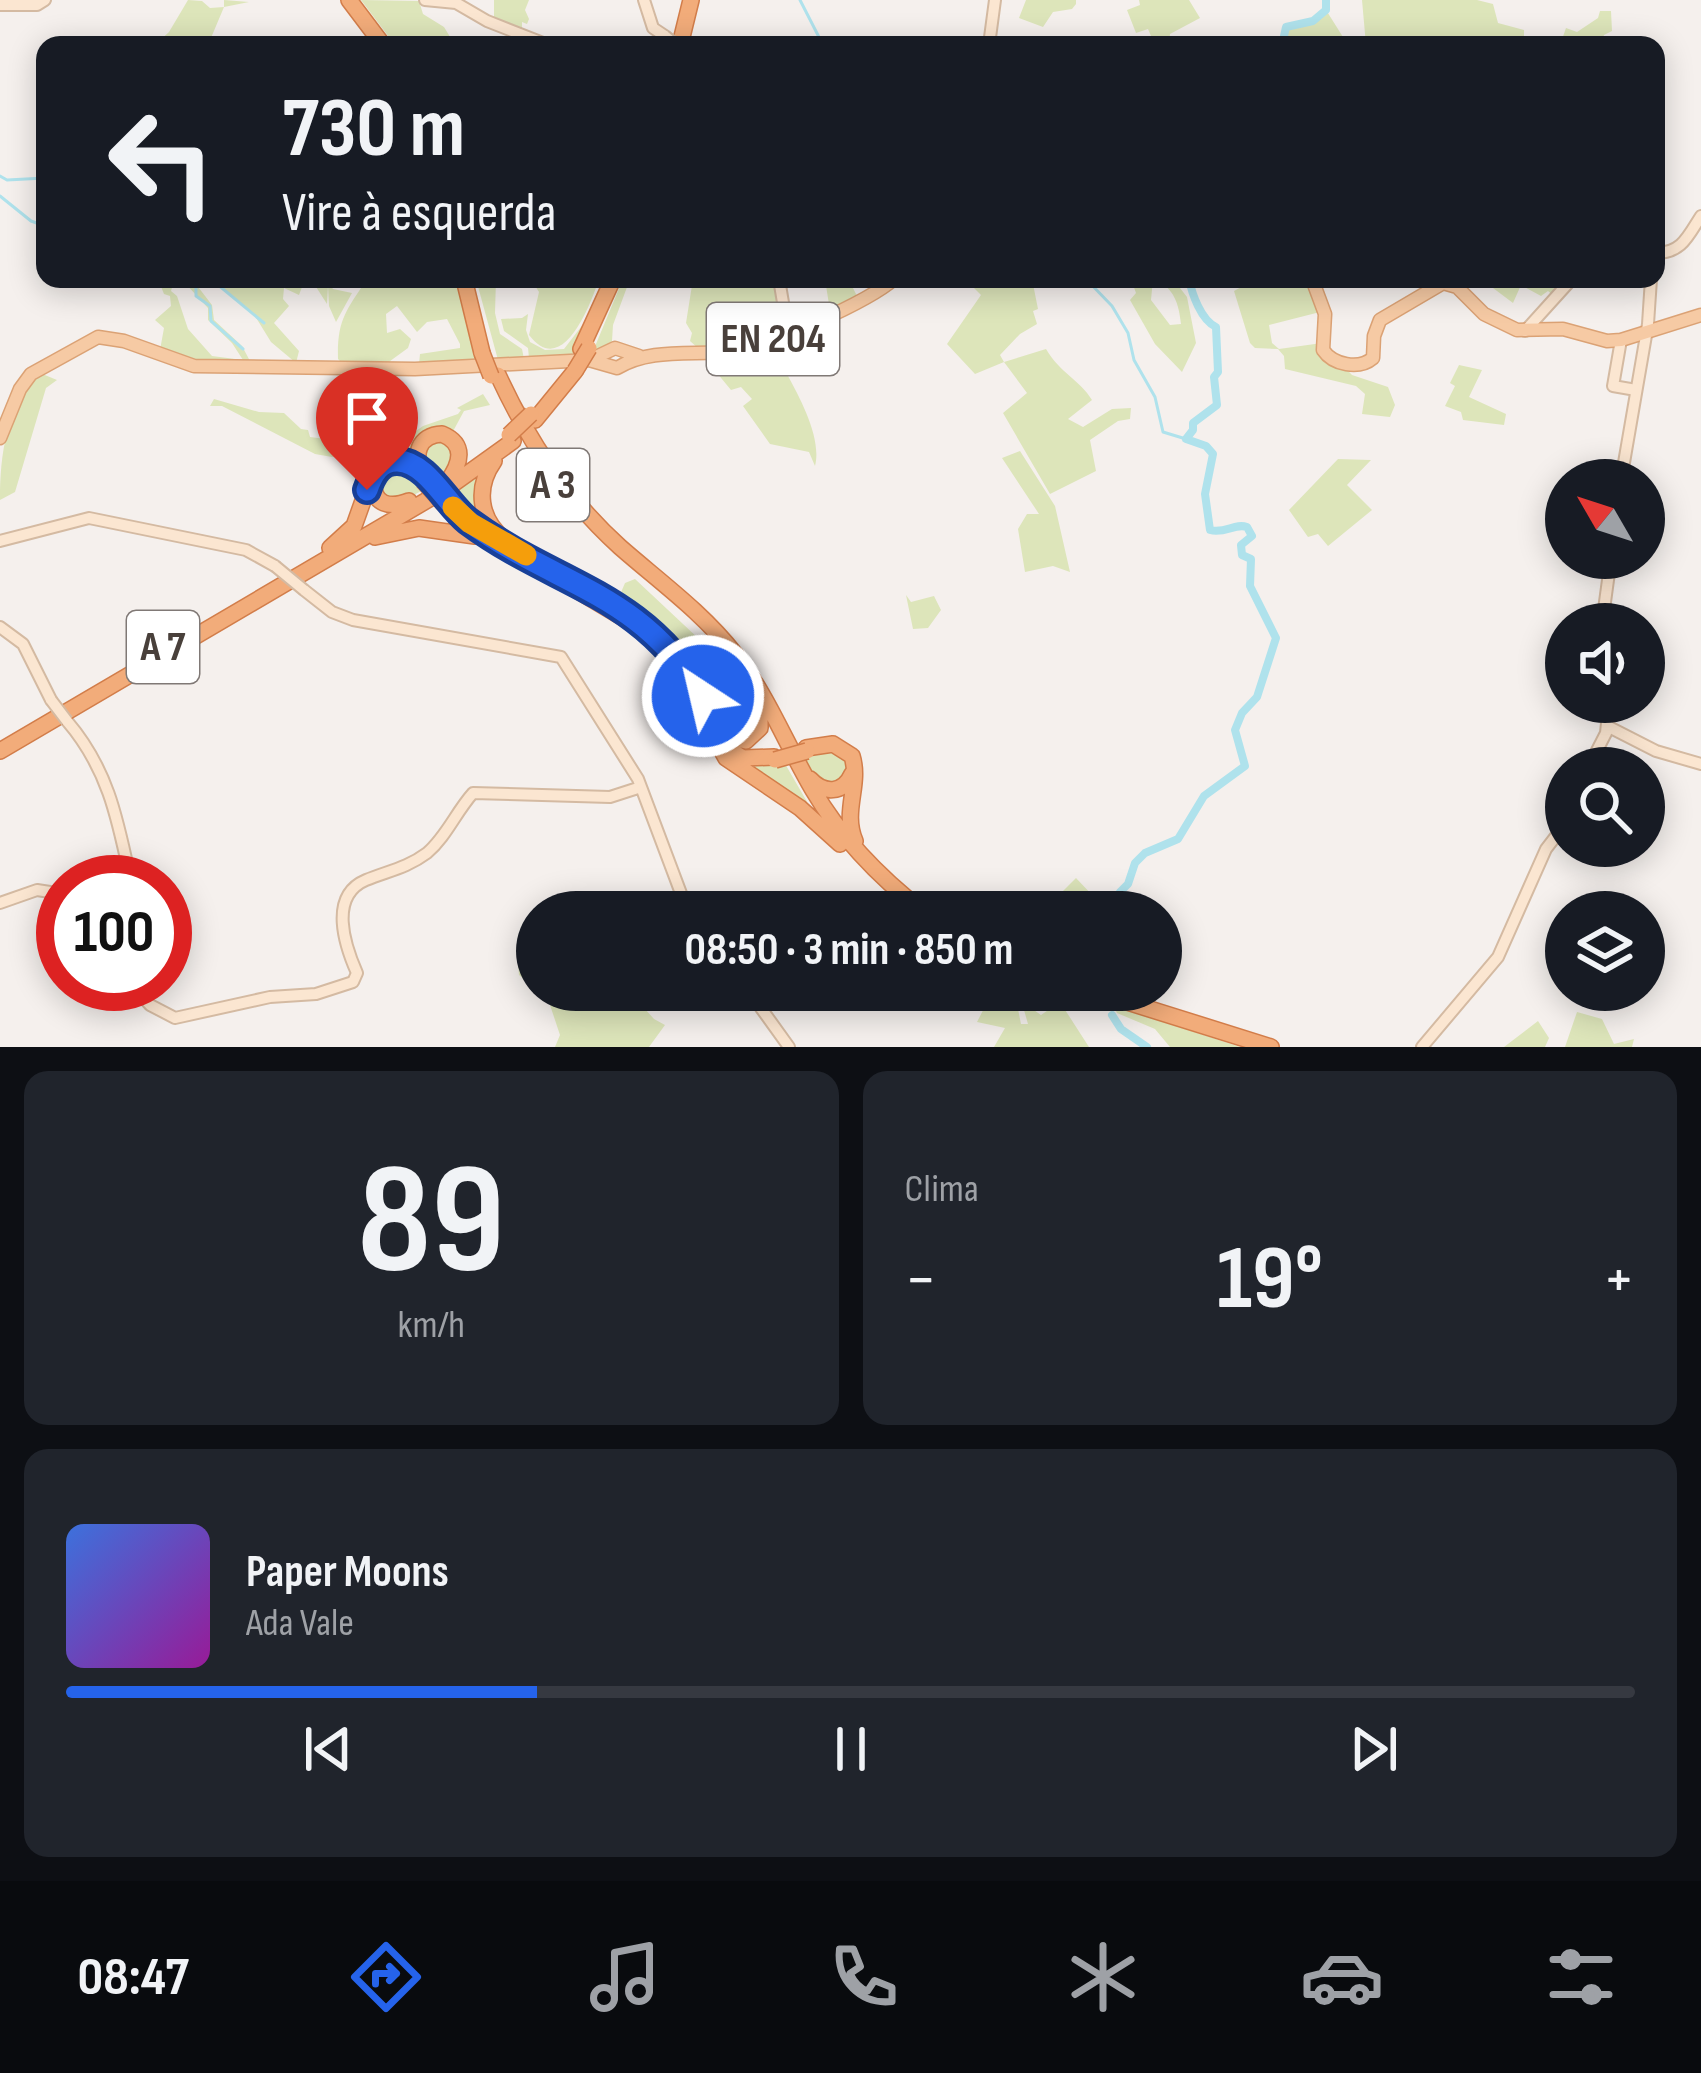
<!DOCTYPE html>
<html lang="pt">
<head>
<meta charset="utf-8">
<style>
  body { margin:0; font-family:"Sofia Sans Condensed",sans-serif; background:#20242c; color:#f1f3f6; height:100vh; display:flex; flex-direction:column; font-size:45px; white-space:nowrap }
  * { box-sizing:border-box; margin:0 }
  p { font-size:39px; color:#9ea1a6 }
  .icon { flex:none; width:66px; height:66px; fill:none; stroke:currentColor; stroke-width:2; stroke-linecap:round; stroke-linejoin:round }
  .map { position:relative; height:1047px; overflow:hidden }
  .panel { display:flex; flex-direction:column; gap:24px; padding:24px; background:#0d0f14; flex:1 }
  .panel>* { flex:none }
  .banner { position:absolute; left:36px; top:36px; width:1629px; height:252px; border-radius:24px; box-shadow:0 6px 30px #0003; background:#171b24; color:#f1f3f6; overflow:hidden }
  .needle { width:78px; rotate:309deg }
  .fabs { position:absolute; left:1545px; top:459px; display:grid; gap:24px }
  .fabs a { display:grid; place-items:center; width:120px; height:120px; border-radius:50%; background:#171b24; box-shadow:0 6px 30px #0003; font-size:60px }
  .speed { position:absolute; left:36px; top:855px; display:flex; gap:24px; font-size:60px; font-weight:700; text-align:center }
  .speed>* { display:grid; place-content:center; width:156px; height:156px; border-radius:50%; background:#171b24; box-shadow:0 6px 30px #0003; line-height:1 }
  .speed .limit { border:18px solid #d22; background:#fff; color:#111 }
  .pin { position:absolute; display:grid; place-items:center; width:102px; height:102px; color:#fff; margin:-123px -51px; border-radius:50% 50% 50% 0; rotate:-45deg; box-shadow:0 0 12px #0007 }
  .pin .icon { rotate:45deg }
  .me { position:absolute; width:132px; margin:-66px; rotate:325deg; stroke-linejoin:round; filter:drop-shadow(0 0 9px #0008) }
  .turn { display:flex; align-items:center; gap:42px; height:252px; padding:0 48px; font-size:54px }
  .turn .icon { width:156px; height:156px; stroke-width:2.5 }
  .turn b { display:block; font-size:84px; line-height:102px }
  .big { font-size:90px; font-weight:700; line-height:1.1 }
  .panel .tile { flex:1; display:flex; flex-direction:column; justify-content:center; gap:18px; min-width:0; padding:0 42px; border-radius:24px; background:#20242c }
  .panel .dial { align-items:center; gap:0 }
  .dial b { font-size:156px; line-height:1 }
  .song { display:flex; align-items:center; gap:36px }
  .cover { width:144px; height:144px; border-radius:18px; background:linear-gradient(135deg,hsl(220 70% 55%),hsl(300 70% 35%)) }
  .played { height:12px; border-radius:6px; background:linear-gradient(90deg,#2563eb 30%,#363941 30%) }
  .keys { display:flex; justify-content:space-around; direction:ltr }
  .heat { display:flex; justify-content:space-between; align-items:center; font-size:66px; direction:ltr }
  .panel .tiles { flex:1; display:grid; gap:24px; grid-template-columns:1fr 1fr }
  .tile:last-child { grid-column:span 2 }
  .trip { position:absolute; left:516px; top:891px; width:666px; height:120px; border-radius:60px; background:#171b24; box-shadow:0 6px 30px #0003; font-weight:700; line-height:120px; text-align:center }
  .tab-bar { display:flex; height:192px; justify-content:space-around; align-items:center; background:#090b0e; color:#9ea1a6 }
  .tab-bar .icon { width:84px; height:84px }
  .tab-bar .active { color:#2563eb }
  .tab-bar b { font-size:54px; color:#f1f3f6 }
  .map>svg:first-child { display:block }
  .green { fill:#dde5ba; fill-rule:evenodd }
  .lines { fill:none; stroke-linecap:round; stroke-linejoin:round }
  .stream { stroke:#afe2ec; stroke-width:3 }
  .river { stroke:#afe2ec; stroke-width:8 }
  .secondary-casing { stroke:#d4baa2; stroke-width:14 }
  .primary-casing { stroke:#dba275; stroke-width:15 }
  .highway-casing { stroke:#d27d4a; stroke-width:18 }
  .secondary { stroke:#fbe6d1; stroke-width:10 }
  .primary { stroke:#f6caa4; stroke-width:12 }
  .highway { stroke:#f2ac7a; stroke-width:15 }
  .secondary-bridge-casing { stroke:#d4baa2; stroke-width:14; stroke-linecap:butt }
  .highway-bridge-casing { stroke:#d27d4a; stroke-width:18; stroke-linecap:butt }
  .secondary-bridge { stroke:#fbe6d1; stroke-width:10 }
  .highway-bridge { stroke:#f2ac7a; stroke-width:15 }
  .route-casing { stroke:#184099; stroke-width:30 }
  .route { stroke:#2563eb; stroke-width:21 }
  .slow { stroke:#f59e0b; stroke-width:21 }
  .labels { text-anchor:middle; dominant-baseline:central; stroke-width:9; stroke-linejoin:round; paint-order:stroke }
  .shield { fill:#fff; stroke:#807976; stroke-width:3 }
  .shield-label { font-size:42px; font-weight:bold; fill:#49403b }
</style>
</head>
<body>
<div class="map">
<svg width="1701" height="1047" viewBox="0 0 1701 1047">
  <rect width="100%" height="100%" fill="#f5f0ed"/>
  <path class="green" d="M 188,0 L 202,1 L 210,8 L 224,7 L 224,0 L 249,2 L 224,7 L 208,45 L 155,45 L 169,32 Z
    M 361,0 L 419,1 L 423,14 L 444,27 L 455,45 L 395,45 Z
    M 494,0 L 529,0 L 525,10 L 529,19 L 527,24 L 522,22 L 522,32 L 494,21 Z
    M 1026,0 L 1076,0 L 1076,4 L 1072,9 L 1053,12 L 1043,27 L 1019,18 Z
    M 1139,0 L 1189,0 L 1200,18 L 1170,34 L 1169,45 L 1137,45 L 1136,39 L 1151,36 L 1148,29 L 1136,33 L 1127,10 L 1140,5 Z
    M 1362,0 L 1477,0 L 1493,4 L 1498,23 L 1524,30 L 1524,42 L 1530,45 L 1366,45 Z
    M 1326,10 L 1348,45 L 1282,45 L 1286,27 L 1313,21 Z
    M 1600,11 L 1611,11 L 1612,31 L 1604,35 L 1601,45 L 1560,45 L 1566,28 L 1577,32 L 1598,18 Z
    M 158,279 L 192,279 L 212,305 L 214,320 L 242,346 L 250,361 L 194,361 L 160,350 L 164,328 L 155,320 L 171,306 L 170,296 L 164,294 ZM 185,283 L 208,308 L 208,320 L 232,343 L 243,360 L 212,356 L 188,329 L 177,296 L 171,291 L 173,284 Z
    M 210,279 L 305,279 L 299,295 L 284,288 L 283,299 L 289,306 L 274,323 L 299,351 L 296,363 L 271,342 L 255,316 Z
    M 311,279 L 326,279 L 333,289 L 352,293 L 336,322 L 329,306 L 328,285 L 327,304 Z
    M 367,279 L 458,279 L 479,361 L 419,364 L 420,354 L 460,348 L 460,344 L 447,319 L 427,322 L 417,332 L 397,306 L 386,314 L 387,333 L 400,329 L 411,339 L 408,348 L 386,364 L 375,361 L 343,364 L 338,359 C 337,320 346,311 367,279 Z
    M 476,279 L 496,279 L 495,313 L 500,334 L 522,349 L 524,359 L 498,360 Z
    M 516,279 L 595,279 L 598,282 C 589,308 562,378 529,335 L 539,292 L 532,281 L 517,286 Z
    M 603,279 L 609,279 L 571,357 L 529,358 L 528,348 L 504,331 L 501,319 L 522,318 L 528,314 L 526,330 L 530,342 L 545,350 L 564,349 L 584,323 Z
    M 623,279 L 630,279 L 613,325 L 612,341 L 591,356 Z
    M 693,279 L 776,279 L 783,330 L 733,348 L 699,349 L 690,341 L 692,333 L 686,323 Z
    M 825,279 L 858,279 L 852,286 L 858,298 L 830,311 Z
    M 965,279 L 1032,279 L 1038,309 L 1033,311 L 1037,324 L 1020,334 L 1000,355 L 1004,362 L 1046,349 C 1060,373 1080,380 1092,400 L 1068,419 L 1083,427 L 1112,409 L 1131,408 L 1130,419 L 1118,421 L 1090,440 L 1096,471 L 1050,494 L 1003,413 L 1027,393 L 1004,362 L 975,374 L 947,344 L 981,295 Z
    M 1131,279 L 1153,279 L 1151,300 L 1170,325 L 1181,324 C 1179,304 1174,288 1155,279 L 1173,279 L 1187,297 L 1196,343 L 1182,372 L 1155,344 L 1130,300 L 1136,293 Z
    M 1244,279 L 1312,279 L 1324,311 L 1269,325 L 1272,343 L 1279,349 L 1322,343 L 1352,375 L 1388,387 L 1395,405 L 1390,417 L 1362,414 L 1365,394 L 1356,386 L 1285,369 L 1284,356 L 1278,349 L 1255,348 L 1250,343 L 1234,291 L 1245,285 Z
    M 1481,279 L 1572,279 L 1556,298 L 1548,291 L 1541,296 L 1521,285 L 1513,303 Z
    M 781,338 C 783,350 783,365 788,376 C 801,400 822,439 815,466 L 809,452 L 770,444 L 743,406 L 752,399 L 741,387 L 731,390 L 712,367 L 744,360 Z
    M 1459,365 L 1482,370 L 1469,397 L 1506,414 L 1504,425 L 1463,420 L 1461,412 L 1445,406 L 1455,386 L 1450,383 Z
    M 40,373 L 57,380 L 46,388 L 15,492 L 0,500 C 0,455 6,406 40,373 Z
    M 483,394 L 490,405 L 464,411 L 451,435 L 438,432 L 412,457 L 365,453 L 332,457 L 315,454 L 222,406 L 210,406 L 214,399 L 259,412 L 284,413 L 301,429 L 308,430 L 310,437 L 326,439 L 330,429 L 357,424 L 387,428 L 406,420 L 405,439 L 423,426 L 458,414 L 461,410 L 457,408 Z
    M 434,437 L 454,445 L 451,472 L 436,481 L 428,473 L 421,450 Z
    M 1020,451 L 1055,506 L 1070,572 L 1053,566 L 1025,572 L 1018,529 L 1027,514 L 1039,514 L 1002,458 Z
    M 1338,459 L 1371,460 L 1347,485 L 1372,510 L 1328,546 L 1318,534 L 1308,537 L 1289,510 Z
    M 488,464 L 490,530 L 475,522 L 447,492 Z
    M 396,470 L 423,490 L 401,502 L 381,499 L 377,482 L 384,472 Z
    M 635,579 L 699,639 L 686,648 L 619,597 L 625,583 Z
    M 906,595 L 911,602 L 934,596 L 941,610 L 928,628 L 913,629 Z
    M 832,751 L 845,759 L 849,766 L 842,784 L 814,781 L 801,757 Z
    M 784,762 L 817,819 L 744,766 Z
    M 1076,878 L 1094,897 L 1082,912 L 1065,912 L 1057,897 Z
    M 518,964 L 537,968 L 537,990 L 628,990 L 654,1019 L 665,1025 L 649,1047 L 555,1047 L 560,1035 L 548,999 L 519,975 Z
    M 998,990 L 1009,990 L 1017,1004 L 1021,1024 L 1028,1024 L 1024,1010 L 1031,1008 L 1041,1015 L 1060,1002 L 1089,1047 L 994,1047 L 1005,1028 L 977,1022 L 992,993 Z
    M 1113,1005 L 1240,1047 L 1170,1047 L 1155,1029 L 1117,1013 Z
    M 1577,1012 L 1602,1019 L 1614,1044 L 1634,1039 L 1632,1047 L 1565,1047 Z
    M 1538,1021 L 1549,1038 L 1545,1047 L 1504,1047 Z"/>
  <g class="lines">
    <path class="stream" d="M 800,0 L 823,45
      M 0,176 L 7,180 L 45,178
      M 0,196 L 31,221 L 45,226
      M 174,279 L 196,287 L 196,296 L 210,306 L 211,321 L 243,349
      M 211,279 L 264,323
      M 1086,279 L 1112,306 L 1128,333 L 1134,360 L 1155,397 L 1163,432 L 1186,439"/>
    <path class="river" d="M 1282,45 L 1286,27 L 1313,21 L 1326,10 L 1326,0
      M 1114,912 L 1120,892 L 1128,884 L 1135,863 L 1145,853 L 1178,839 L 1204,796 L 1245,766 L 1235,730 L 1242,713 L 1257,697 L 1276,638 L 1250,586 L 1251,559 L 1242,555 L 1241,545 L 1252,536 L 1247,527 C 1235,523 1225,534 1210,530 L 1205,494 L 1213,454 L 1206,446 L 1186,439 L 1193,430 L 1193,423 L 1217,405 L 1214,377 L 1218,372 L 1216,327 C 1201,320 1192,294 1189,279
      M 1112,1015 L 1121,1029 L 1147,1047"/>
    <g class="secondary-casing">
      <path id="secondary" d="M 425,0 L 456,3 L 487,21 L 548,45
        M 644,0 L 653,28 L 665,36
        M 0,5 L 37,5 L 45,0
        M 989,45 L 995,0
        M 1656,253 C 1682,253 1688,236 1701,216
        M 779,279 L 788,332
        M 1525,331 L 1572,279
        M 1621,340 L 1613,386 L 1636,390
        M 1621,480 L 1648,324 L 1651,279
        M 0,541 L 89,518 L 246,550 L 275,566
        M 304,590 L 332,612 L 353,620 L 561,657 L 638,779 L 688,912
        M 1602,624 L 1611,558
        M 0,627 L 23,644 L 51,700
        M 67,721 C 109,770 118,821 131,882
        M 1607,726 L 1656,751 L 1701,764
        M 1588,768 L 1606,733 L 1609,702
        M 0,903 L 37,890 L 63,894
        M 131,984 L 150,1005 L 175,1018 L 270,997 L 316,994 L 353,982 L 357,973 C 345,946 328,896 366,880 C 388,871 407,868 427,853 C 446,837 456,812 473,793 L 610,797 L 641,787
        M 748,990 L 789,1047
        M 1422,1047 L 1498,957 L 1546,849 L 1566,823"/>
    </g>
    <g class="primary-casing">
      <path id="primary" d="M 1312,279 L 1325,314 L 1323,350 C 1333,365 1359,370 1373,358 L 1374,336 L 1380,320 L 1443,283 L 1457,287 L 1484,314 L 1517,330 L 1563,329 L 1607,341 L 1621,340 L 1701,315
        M 592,359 L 615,348 L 639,356
        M 0,438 L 20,389 L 31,374 L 98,337 L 124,341 L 194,366 L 415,369 L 589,360 L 617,368 C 651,347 695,356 734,351 C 769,346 868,302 894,279"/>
    </g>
    <g class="highway-casing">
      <path id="highway" d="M 349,0 L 383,45
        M 680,45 L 691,0
        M 464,279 L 482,353
        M 581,349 L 613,279
        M 498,375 C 529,442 566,498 620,547 C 660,582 702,612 735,654 C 768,696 786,744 813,790 C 841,838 880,878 924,912
        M 535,420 L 575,371
        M 494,461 C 475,488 479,519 505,540
        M 424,474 C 412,456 418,435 442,434 C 466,444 461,463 448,481
        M 374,481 C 372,506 391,508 409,501
        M 443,503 L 468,525 L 647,632 L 671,660 L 726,758 L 800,808 L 840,844
        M 375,537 L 419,528 L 475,536
        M 330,548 L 354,526 L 370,481 L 381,466 L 405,462 L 427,479
        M 711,712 L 727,737 L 746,741 L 760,728 L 760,705
        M 724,746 L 743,758 L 774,757
        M 806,748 L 833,744 L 852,756 C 861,785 842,811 855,841
        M 0,751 L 446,489 L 513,441
        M 810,779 C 824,794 843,794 852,774
        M 1089,990 L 1271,1047"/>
    </g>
    <use href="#secondary" class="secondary"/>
    <use href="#primary" class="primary"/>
    <use href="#highway" class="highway"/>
    <g class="secondary-bridge-casing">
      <path id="secondary-bridge" d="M 665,36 L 676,45
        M 275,566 L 304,590
        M 51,700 L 67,721"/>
    </g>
    <g class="highway-bridge-casing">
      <path id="highway-bridge" d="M 482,353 L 491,376
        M 575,371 L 589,348
        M 509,435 L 531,414
        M 423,481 L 443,503
        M 775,760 L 807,751"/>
    </g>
    <use href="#secondary-bridge" class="secondary-bridge"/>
    <use href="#highway-bridge" class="highway-bridge"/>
  </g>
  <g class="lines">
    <g class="route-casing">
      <path id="route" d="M 367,490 C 372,475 380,460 398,461 C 427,462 447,505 468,521 C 557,587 639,590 703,696"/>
    </g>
    <use href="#route" class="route"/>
    <path class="slow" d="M 453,507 L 470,523 L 526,555"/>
  </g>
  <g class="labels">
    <g class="shield">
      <rect x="707" y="303" width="132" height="72" rx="9"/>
      <rect x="517" y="449" width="72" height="72" rx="9"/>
      <rect x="127" y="611" width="72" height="72" rx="9"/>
    </g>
    <g class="shield-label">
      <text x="773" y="339">EN 204</text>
      <text x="553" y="485">A 3</text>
      <text x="163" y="647">A 7</text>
    </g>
  </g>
</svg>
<div class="fabs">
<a><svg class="needle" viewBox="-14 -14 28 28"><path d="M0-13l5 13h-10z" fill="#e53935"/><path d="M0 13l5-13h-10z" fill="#9ea1a6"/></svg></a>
<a><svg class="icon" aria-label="sound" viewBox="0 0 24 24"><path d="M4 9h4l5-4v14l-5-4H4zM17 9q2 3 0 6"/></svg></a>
<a><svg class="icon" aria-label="search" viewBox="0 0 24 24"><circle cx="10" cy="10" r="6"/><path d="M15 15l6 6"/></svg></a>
<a><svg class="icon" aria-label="layers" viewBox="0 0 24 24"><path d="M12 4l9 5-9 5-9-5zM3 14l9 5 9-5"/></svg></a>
</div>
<div class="speed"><div class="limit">100</div></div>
<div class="pin" style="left:367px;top:490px;background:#d93025"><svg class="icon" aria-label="arrive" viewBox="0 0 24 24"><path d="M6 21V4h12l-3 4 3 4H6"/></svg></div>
<svg class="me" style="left:703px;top:696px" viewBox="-20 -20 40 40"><circle r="17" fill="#2563eb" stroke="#fff" stroke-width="3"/><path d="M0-11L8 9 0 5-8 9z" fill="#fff"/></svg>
<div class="trip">08:50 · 3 min · 850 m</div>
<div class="banner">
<div class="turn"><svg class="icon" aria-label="left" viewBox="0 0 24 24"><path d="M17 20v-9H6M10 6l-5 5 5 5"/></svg><div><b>730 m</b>Vire à esquerda</div></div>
</div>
</div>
<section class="panel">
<div class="tiles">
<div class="tile dial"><b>89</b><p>km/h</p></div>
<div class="tile"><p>Clima</p>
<div class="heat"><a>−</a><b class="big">19°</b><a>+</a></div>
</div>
<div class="tile">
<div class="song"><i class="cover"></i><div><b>Paper Moons</b><p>Ada Vale</p></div></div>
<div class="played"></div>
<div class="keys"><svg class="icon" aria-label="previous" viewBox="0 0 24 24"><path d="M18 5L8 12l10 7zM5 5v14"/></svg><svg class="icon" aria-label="pause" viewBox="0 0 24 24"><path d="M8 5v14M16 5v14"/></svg><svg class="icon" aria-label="next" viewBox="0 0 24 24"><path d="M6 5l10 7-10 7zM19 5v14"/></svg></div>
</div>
</div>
</section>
<nav class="tab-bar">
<b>08:47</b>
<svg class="icon active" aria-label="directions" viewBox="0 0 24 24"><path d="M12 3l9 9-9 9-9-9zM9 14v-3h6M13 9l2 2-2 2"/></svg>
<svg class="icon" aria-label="music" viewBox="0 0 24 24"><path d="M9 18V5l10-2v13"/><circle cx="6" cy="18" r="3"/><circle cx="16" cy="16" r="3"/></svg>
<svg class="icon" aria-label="phone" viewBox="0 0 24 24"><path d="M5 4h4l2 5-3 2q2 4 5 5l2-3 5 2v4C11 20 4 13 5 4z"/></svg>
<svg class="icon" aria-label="climate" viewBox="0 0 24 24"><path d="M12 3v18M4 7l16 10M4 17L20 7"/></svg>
<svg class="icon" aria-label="car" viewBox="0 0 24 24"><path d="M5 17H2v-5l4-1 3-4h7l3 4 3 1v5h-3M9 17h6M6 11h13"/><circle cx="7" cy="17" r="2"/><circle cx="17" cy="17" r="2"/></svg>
<svg class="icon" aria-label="filters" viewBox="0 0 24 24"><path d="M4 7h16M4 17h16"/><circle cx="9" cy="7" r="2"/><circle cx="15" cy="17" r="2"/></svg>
</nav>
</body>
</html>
